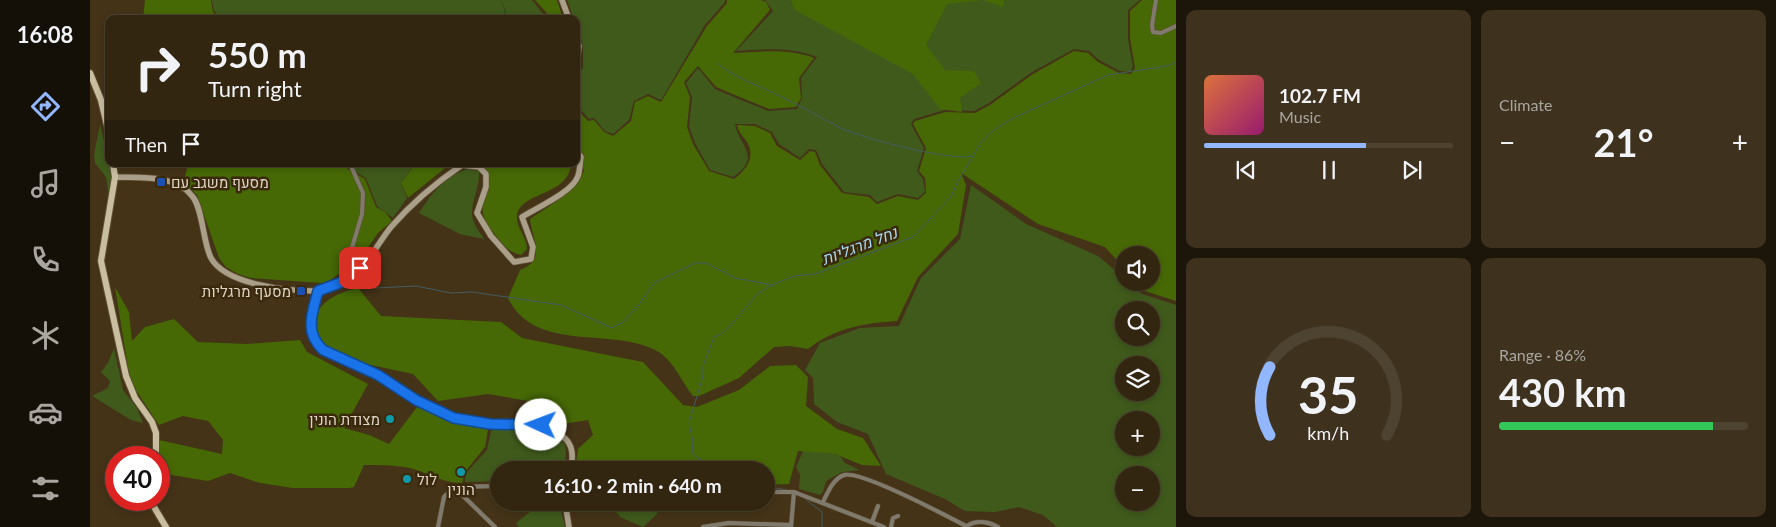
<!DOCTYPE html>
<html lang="en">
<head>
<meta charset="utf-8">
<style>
  body { margin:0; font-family:Lato,Heebo,sans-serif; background:#3e321f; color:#f1f3f6; height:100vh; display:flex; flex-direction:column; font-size:19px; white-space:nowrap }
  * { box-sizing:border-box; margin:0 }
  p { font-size:16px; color:#a9a59f }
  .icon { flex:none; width:28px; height:28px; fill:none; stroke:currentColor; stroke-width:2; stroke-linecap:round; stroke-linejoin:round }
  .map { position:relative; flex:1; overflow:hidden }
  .sheet { display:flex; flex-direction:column; gap:10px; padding:10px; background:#1c1509; width:600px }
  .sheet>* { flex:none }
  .guide { position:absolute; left:15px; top:15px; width:475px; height:152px; border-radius:10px; box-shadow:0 2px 8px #0003,0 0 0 1px #4e4331; background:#332611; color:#f1f3f6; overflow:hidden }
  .buttons { position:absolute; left:1025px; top:246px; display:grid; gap:10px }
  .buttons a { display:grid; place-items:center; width:45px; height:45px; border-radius:50%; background:#332611; box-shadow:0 2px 8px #0003,0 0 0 1px #4e4331; font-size:25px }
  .speed { position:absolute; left:15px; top:446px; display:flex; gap:10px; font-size:25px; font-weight:700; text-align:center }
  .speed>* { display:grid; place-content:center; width:65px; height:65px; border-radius:50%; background:#332611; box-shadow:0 2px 8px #0003,0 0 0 1px #4e4331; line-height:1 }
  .speed .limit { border:8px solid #d22; background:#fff; color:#111 }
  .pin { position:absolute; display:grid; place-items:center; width:42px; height:42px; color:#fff; margin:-21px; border-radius:10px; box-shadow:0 2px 8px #0006 }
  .me { position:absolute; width:55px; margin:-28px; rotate:272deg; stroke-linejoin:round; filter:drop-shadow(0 0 4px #0008) }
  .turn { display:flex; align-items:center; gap:18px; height:105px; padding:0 20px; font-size:22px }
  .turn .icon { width:65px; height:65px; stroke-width:2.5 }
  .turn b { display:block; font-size:35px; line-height:42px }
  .then { display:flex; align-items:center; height:48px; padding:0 20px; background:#0003; gap:10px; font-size:19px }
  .big { font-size:38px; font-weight:700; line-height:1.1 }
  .sheet .widget { flex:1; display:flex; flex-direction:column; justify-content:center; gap:8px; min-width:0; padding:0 18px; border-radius:10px; background:#3e321f }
  .sheet .dial { align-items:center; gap:0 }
  .dial svg { height:130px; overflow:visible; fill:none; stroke:#4e4331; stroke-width:7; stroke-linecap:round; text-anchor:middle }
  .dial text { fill:#f1f3f6; stroke:none }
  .song { display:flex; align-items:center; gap:15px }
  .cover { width:60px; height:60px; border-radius:8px; background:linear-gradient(135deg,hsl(20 70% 55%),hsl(320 70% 35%)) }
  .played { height:5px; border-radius:2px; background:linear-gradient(90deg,#92b7fd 65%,#4e4331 65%) }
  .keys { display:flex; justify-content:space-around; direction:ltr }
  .heat { display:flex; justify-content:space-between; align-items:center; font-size:28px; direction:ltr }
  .charge { height:8px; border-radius:4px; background:linear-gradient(90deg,#34c759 86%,#4e4331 0) }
  .sheet .tiles { flex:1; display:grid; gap:10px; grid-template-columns:repeat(2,1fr) }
  .trip { position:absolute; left:400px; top:461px; width:285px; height:50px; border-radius:25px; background:#332611; box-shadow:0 2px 8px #0003,0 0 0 1px #4e4331; font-weight:700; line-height:50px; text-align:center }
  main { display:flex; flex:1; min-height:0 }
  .dock { display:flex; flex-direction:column; width:90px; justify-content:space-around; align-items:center; background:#140f07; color:#a9a59f }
  .dock .icon { width:35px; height:35px }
  .dock .active { color:#92b7fd }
  .dock b { font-size:22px; color:#f1f3f6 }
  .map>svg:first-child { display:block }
  .green { fill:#405a1c; fill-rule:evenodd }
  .forest { fill:#466905 }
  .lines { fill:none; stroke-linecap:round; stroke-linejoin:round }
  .stream { stroke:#445c62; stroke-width:1 }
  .street-casing { stroke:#605036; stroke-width:5 }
  .secondary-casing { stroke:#605036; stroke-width:7 }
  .primary-casing { stroke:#605036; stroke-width:8 }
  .street { stroke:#807a6c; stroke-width:4 }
  .secondary { stroke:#aaa08a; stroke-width:5.5 }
  .primary { stroke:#cabea1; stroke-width:6 }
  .route-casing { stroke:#114b97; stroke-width:12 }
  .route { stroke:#1a73e8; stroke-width:9 }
  .transit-dot { fill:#1a4fb4; stroke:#3a290d; stroke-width:2 }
  .culture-dot { fill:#0f9aa8; stroke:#3a290d; stroke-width:2 }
  .labels { text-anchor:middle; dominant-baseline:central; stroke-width:5; stroke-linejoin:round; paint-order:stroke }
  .poi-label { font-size:15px; fill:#dfd4c4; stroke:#3a290d; text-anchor:start }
  .water-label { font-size:16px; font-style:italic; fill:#a6d8f0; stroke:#3a290d }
</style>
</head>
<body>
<main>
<nav class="dock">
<b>16:08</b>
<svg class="icon active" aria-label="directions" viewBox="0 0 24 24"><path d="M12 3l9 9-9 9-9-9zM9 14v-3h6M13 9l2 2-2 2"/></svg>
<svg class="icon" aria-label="music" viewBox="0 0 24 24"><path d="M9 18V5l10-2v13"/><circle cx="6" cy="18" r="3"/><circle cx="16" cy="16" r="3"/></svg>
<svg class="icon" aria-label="phone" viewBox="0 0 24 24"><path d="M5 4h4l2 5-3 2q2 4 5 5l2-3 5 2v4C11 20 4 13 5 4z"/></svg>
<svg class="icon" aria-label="climate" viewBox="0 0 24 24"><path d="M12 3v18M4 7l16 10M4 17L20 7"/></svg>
<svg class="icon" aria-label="car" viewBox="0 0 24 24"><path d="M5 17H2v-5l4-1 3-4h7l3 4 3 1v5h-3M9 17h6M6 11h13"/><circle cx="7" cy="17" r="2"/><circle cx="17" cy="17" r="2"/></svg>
<svg class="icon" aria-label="filters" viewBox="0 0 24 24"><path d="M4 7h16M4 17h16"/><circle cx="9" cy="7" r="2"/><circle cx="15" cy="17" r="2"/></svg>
</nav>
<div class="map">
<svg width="1086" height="527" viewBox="0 0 1086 527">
  <rect width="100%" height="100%" fill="#443317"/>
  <path class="green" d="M 122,0 L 411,0 L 415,11 L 414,19 L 131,19 L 124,11 Z
    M 411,0 L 442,0 L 457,19 L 415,19 L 416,11 Z
    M 477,0 L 635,0 L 635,2 L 615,25 L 571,100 L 558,94 L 544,101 L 539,120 L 523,134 L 515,131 L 504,118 L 499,119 L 486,105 L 486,76 L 493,68 L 493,47 L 486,19 L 484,19 Z
    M 675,0 L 1050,0 L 1038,10 L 1038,39 L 1043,67 L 1040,72 L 1030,71 L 1009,60 L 999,51 L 984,49 L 942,72 L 899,103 L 884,111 L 855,110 L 824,119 L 821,124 L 834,148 L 827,171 L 833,179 L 835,192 L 828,198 L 808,194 L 787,202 L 780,195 L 754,192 L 732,164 L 726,150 L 719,149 L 710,158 L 689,144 L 682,132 L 665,124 L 645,124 C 649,147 673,156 643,177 L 620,170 L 605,143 L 599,127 L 602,97 L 596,83 L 608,68 L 625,89 L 639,95 L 678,111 L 707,109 L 712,98 L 711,78 L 727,57 C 700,47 673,49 646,51 L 683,11 Z
    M 10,124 L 22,173 L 19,197 L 16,177 L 5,163 L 4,155 Z
    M 257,164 L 324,164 L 311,183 L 317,198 L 303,218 L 287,206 L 276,178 L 259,168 Z
    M 378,169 L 389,171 C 391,187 377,208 384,222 C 386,228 391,234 394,239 L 370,234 L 329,213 C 341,194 356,175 378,169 Z
    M 881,185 L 936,224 L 1008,256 L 1034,278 L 1034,282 L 1038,283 L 1052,294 L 1086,305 L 1086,527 L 967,527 L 953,515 L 929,507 L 905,512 L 875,511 L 855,499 L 796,474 L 778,434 L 747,422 L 724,404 L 723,378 L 715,370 L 730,343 L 770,328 L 809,326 L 831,278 L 870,239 ZM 1034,310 L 1061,310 L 1061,338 L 1034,338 ZM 1034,365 L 1061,365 L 1061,392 L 1034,392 ZM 1034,420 L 1061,420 L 1061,448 L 1034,448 ZM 1034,475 L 1061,475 L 1061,502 L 1034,502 Z
    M 24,348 L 33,390 L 47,408 L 53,423 L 41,420 L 2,396 L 18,388 L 20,381 L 11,372 L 18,363 Z
    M 402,427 C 421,427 468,422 475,446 C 477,453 475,463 474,470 L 409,470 L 409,481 L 375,482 L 376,473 L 397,450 Z
    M 713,451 L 745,454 L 750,456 L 755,463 L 769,470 L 752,472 L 736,481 L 733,492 L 730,495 L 709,489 L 710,475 L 706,467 Z
    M 460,502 L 469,503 L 475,527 L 429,527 L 426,523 L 441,511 Z
    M 519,503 L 572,503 L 566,515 L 553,527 L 530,517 Z"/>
  <path class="forest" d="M 55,0 L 121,0 L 123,12 L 129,19 L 53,19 Z
    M 445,0 L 467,0 L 473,19 L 462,19 Z
    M 637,0 L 671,0 L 676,2 L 680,10 L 643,53 C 670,52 697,48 724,58 L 709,78 L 711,98 L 706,107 L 679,109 L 640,93 L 626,87 L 608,66 L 594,82 L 600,97 L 597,127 L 603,144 L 619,171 L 644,179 C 655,171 664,160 659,146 C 656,138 649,135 647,125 L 665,126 L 680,133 L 687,146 L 710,160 L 720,151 L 725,152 L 730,165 L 752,193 L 779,197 L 787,204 L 808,196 L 828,200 L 836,193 L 835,178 L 829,171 L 836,148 L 823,124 L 825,121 L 855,112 L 885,113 L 900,105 L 943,74 L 984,51 L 998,53 L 1008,62 L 1029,73 L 1041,74 L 1045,68 L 1040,38 L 1040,11 L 1052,0 L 1086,0 L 1086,301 L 1055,291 L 1047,283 L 1061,282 L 1061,255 L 1034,255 L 1034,268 L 1015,247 L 948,224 L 871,173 L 876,185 L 868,234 L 828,277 L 807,321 C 774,323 745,328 718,349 L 700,346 L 684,347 L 649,378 L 609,396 L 603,396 C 592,382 583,360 567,351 C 521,326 445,354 418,298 L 430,270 C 457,260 442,239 440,219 C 466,201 477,198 494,171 L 486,145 L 486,108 L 498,121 L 504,120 L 514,132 L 523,136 L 541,121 L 545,102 L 558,96 L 571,102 L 617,26 L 637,3 Z
    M 701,0 L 914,0 L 913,7 L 893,0 L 857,4 L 836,45 L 855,70 L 884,71 L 891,83 L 870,98 L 872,112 L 850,109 L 823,74 L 705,10 Z
    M 98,164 L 255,164 L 258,169 L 275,179 L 286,207 L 295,212 L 302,221 L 288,233 L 274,253 L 263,264 L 240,280 L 232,283 L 161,278 L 148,274 L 136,267 L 129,258 L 107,195 L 94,182 Z
    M 325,164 L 360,164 L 318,198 L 311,183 Z
    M 393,164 L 481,164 C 478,197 430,191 427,216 C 426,228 437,237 437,249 L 431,255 C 421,253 416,248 409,240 C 404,233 397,226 394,217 C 388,200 402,179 393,164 Z
    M 25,287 L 39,312 L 42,341 L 55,327 L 84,319 L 108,342 L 157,344 L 210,340 L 217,352 L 278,384 L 254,428 L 279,435 L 299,444 L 327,407 L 359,419 L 398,429 L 395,447 L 375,472 L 372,483 C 351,483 334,470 314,467 C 301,465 287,465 274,465 L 264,487 L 259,488 L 203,488 L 170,483 L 140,473 L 118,481 L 69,473 L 69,440 L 132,454 L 133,440 L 118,421 L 93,416 L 69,425 L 43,386 L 39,374 Z
    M 268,288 L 291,316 L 411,322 L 432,338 L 553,362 L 593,405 L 607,407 L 649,390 L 680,366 L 706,365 L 718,377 L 716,406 L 747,429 L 773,438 L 791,466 L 772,465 L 745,454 L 708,451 L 699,484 L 676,485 L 676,470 L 571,470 L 565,466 L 485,470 L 488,449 L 503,435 L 498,420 L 473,424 L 438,401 L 398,394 L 348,401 L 323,374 L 276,364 L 249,354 L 227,339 C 226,334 224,328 224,323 C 227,301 250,292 268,288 Z"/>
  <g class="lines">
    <path class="stream" d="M 627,63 C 644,78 670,86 690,96 C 711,106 731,118 751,128 C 771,138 863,162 881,156
      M 285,288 L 326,286 L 361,293 L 382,292 L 471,305 L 522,328 L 533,322 L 548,306 L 564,283 L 605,263 L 616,263 L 645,278 L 682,285
      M 624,470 L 602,453 L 603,442 L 599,423 L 613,376 L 613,366 L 624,337 L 631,334 L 642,324 L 667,294 L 682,285 L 704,276 L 725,274 L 823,237 L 861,197 L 867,183 L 890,144 L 900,133 L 921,119 L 1018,75 L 1077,66 L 1086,62
      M 676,486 L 696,490
      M 713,497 L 732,512 L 732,527"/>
    <g class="street-casing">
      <path id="street" d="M 1066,0 L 1062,25 L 1063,32 L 1071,33 L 1086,26
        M 257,280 L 258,261 L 272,214 L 273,193 L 260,164
        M 364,487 L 405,527
        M 676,492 L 704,492 L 794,527
        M 733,502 C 738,492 743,479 754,475 C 770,470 857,516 876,526
        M 782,522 L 788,506
        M 877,526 C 885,520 898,521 908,527
        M 348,527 L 354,497 L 364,487 L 409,486
        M 613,527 L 639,523 L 701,525
        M 701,527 L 704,492
        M 801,527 L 803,518 L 808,516"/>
    </g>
    <g class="secondary-casing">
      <path id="secondary" d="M 472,0 L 479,19
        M 486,38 L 489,46 L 486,69
        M 25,177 C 50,178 86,174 103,197 C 113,210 113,243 121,258 C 136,285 198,291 226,291 C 234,291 247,285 254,282 C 275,271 287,244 301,227 C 321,204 347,182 372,165 L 389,167 L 396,174 L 396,187 L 387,213 L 401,236 L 424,262 L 441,259 L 443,247 L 432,217 C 446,208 483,192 488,176 C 490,170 490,163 491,157 L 486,151
        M 228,291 C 222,314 214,332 233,350 C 250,360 270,366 288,375 C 315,388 334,409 364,418 C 376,421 390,424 402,425 C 427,426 450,421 472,436 C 484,444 483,457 481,470
        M 475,502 L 479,527"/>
    </g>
    <g class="primary-casing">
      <path id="primary" d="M 0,73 L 11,100 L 19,134
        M 23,164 L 25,177 L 11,261 L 36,376 L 45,398 L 62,422 L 66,433 L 66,458
        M 63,500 L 64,507 L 76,527"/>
    </g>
    <use href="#street" class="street"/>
    <use href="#secondary" class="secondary"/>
    <use href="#primary" class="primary"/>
  </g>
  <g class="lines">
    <g class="route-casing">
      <path id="route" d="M 270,268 L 255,281 L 228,291 C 222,314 214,332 233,350 L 288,375 L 326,400 L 364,418 L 400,424 L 451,425"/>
    </g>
    <use href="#route" class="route"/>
  </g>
  <g class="transit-dot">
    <rect x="66" y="177" width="10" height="10" rx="2.5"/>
    <rect x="206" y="286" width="10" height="10" rx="2.5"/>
  </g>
  <g class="culture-dot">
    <circle cx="300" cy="419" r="5"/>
    <circle cx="371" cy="472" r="5"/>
    <circle cx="317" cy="479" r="5"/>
  </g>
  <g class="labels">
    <g class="poi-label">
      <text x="81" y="182">מסעף משגב עם</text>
      <text x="201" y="291" text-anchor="end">מסעף מרגליות</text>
      <text x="290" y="419" text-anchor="end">מצודת הונין</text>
      <text x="327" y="479">לול</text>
      <text x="371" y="489" text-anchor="middle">הונין</text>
    </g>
    <g class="water-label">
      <text transform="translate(769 245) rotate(-21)">נחל מרגליות</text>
    </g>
  </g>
</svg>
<div class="buttons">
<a><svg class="icon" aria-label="sound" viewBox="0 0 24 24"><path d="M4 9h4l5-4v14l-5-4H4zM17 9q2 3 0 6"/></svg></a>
<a><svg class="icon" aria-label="search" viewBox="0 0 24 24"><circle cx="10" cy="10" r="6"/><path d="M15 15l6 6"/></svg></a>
<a><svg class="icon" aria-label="layers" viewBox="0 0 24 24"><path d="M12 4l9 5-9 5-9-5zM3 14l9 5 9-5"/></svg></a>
<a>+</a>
<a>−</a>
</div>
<div class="speed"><div class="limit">40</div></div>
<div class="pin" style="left:270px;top:268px;background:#d93025"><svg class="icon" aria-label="arrive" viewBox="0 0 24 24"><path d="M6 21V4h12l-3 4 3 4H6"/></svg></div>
<svg class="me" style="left:451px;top:425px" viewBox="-20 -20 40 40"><circle r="19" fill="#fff"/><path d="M0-13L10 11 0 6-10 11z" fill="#1a73e8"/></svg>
<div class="trip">16:10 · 2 min · 640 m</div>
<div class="guide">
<div class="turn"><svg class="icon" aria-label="right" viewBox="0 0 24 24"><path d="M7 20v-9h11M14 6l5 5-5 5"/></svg><div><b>550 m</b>Turn right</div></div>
<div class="then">Then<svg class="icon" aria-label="arrive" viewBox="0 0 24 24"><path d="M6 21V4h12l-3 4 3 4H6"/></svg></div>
</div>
</div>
<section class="sheet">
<div class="tiles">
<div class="widget">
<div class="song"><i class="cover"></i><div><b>102.7 FM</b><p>Music</p></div></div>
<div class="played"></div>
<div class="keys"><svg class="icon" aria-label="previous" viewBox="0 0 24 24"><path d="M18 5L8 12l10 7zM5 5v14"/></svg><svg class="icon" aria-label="pause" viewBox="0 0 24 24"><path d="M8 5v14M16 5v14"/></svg><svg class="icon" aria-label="next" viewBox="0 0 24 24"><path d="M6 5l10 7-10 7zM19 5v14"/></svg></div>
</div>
<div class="widget"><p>Climate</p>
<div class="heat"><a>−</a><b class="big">21°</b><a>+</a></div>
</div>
<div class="widget dial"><svg viewBox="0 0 100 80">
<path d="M14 69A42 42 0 1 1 86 69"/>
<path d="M14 69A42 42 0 0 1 14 27" stroke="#92b7fd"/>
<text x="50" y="56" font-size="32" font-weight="700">35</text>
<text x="50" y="72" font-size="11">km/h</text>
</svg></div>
<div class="widget"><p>Range · 86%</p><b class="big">430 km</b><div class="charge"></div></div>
</div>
</section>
</main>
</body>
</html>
